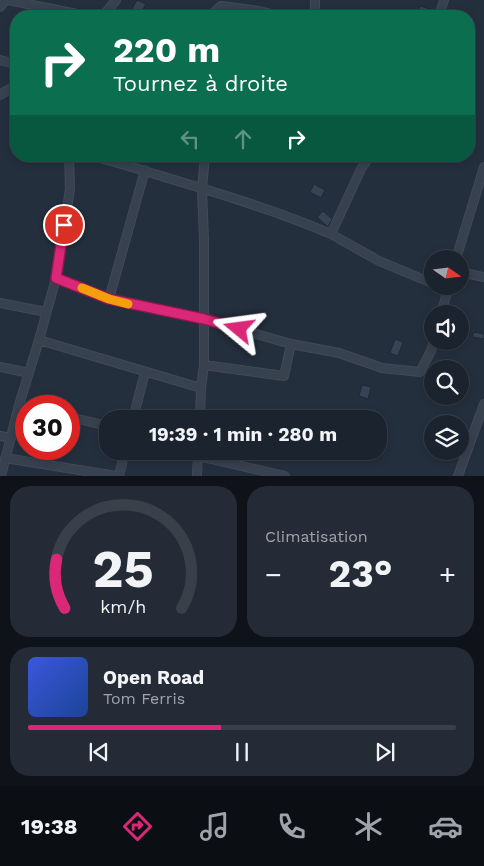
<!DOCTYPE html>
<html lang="fr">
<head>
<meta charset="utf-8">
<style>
  body { margin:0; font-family:"Work Sans",sans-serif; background:#242b36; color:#f1f3f6; height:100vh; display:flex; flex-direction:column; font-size:19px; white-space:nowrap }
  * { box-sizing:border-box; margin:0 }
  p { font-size:16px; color:#a0a4aa }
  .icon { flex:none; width:28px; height:28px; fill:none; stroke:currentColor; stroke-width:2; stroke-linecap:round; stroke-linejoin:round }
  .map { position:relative; height:476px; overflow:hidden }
  .side { display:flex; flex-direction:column; gap:10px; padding:10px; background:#0f1319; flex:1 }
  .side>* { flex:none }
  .top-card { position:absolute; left:10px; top:10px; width:465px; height:152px; border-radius:20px; box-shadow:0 2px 8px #0003,0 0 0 1px #39404a; background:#0b6e4f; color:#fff; overflow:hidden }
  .needle { width:32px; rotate:104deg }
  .buttons { position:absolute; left:424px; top:250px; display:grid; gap:10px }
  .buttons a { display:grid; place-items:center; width:45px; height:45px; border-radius:50%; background:#1b232e; box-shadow:0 2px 8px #0003,0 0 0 1px #39404a; font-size:25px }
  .speed { position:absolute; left:15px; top:395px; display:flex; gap:10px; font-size:25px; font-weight:700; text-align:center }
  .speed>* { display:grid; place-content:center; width:65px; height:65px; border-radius:50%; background:#1b232e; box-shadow:0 2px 8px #0003,0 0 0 1px #39404a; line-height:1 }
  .speed .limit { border:8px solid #d22; background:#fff; color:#111 }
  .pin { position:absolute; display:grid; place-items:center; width:42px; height:42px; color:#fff; margin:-21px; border:2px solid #fff; border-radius:50%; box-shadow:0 1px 5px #0007 }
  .me { position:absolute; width:55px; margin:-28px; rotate:286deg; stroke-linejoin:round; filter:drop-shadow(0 0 4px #0008) }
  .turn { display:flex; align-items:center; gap:18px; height:105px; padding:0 20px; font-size:22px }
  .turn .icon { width:65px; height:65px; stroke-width:2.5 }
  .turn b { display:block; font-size:35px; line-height:42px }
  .lanes { display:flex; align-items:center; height:48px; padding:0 20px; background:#0003; justify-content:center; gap:25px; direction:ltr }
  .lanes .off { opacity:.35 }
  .big { font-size:38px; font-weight:700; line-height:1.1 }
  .side .tile { flex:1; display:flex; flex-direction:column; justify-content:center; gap:8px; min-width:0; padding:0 18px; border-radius:20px; background:#242b36 }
  .side .dial { align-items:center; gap:0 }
  .dial svg { height:130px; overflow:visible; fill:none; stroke:#39404a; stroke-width:7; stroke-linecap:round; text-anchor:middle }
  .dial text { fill:#f1f3f6; stroke:none }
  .song { display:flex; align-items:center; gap:15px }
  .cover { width:60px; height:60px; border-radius:8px; background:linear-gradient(135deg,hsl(230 70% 55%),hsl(220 70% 35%)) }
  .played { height:5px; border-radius:2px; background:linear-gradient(90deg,#db2777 45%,#39404a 45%) }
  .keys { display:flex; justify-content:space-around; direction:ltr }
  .heat { display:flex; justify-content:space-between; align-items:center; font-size:28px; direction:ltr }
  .side .tiles { flex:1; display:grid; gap:10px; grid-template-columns:1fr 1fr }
  .tile:last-child { grid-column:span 2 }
  .trip { position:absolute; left:99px; top:410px; width:288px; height:50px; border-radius:20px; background:#1b232e; box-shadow:0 2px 8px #0003,0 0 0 1px #39404a; font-weight:700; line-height:50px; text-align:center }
  .dock { display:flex; height:80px; justify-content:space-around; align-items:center; background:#0b0e12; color:#a0a4aa }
  .dock .icon { width:35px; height:35px }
  .dock .active { color:#db2777 }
  .dock b { font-size:22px; color:#f1f3f6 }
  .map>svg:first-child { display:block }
  .building { fill:#364354; stroke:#1f2835 }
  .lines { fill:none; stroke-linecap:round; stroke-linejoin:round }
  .minor-casing { stroke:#414a57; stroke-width:10 }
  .minor { stroke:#38414e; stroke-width:8 }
  .route-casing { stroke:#8e194d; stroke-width:12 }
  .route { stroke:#db2777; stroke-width:9 }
  .slow { stroke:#f59e0b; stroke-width:9 }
</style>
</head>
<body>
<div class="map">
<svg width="484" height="476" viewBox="0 0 484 476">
  <rect width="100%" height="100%" fill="#242f3e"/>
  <path class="building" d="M 137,0 L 146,4 L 139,16 L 134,16 L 129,14 Z
    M 420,6 L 430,9 L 427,16 L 417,15 Z
    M 314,184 L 325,190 L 321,198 L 310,192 Z
    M 323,211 L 332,219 L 328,227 L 317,217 Z
    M 474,332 L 484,334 L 484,339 L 472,337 Z
    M 395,339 L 403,342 L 398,356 L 390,353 Z
    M 362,385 L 371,387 L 368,399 L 359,396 Z"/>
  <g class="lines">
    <g class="minor-casing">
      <path id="minor" d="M 8,0 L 87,16
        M 0,7 L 6,0
        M 103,16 L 116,0
        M 210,16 L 221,6 L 259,11 L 280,16
        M 315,16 L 315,0
        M 439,16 L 444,0
        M 0,60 L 16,64
        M 0,95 L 16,85
        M 93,156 C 130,166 167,178 204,189 C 247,202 289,216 331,234
        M 370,156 L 361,169 L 331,234 L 379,261 L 432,283
        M 456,259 L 484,167
        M 460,272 L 484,277
        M 56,278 L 109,299 L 145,170
        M 441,286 L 448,289 L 441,314
        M 109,299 L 204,319 L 291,344 L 339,353 L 382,368 L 420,372 L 431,351 L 434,341
        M 0,303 L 46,312
        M 39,340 L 201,388
        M 204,365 L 284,376 L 291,344
        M 0,367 L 29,373
        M 69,417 L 108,426
        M 133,419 L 145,372
        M 200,419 L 201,388 L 204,365 L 204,240 L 202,189 L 205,156
        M 0,436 L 11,438
        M 198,456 L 285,476
        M 5,458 L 116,476
        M 1,476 L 19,405 L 39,340 L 56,278 L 70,189 L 69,156
        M 119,476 L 125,451
        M 197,476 L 198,453
        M 458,476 L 484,404"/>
    </g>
    <use href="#minor" class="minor"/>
  </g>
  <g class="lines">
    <g class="route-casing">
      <path id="route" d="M 64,225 L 56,278 L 109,299 L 204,319 L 239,329"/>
    </g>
    <use href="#route" class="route"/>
    <path class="slow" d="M 82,288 L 109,299 L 128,304"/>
  </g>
</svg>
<div class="buttons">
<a><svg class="needle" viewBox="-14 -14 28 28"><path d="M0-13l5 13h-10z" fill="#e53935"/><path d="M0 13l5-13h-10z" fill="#a0a4aa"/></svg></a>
<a><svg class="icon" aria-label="sound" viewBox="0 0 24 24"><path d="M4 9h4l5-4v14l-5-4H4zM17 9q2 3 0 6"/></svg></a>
<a><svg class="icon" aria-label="search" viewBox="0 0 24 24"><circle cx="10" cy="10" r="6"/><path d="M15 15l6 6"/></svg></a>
<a><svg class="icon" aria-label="layers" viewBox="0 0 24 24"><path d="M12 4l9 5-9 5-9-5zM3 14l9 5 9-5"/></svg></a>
</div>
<div class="speed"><div class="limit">30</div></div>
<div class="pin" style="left:64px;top:225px;background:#d93025"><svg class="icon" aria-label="arrive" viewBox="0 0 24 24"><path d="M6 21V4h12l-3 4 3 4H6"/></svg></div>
<svg class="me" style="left:239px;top:329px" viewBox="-20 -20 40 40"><path d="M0-17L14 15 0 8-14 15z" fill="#db2777" stroke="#fff" stroke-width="4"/></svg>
<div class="trip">19:39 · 1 min · 280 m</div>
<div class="top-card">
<div class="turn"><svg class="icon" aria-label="right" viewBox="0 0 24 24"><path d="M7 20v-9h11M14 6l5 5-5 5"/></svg><div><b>220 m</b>Tournez à droite</div></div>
<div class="lanes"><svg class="icon off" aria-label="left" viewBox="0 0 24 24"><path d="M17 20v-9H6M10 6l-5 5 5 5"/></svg><svg class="icon off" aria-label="ahead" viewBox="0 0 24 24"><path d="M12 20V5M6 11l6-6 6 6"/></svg><svg class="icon" aria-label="right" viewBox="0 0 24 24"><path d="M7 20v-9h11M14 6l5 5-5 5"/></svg></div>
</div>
</div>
<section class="side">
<div class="tiles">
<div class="tile dial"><svg viewBox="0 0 100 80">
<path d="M14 69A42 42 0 1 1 86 69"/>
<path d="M14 69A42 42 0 0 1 9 39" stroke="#db2777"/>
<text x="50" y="56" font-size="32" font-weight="700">25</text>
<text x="50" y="72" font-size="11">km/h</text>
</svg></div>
<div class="tile"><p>Climatisation</p>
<div class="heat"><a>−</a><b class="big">23°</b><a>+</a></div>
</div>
<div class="tile">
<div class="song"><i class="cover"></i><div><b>Open Road</b><p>Tom Ferris</p></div></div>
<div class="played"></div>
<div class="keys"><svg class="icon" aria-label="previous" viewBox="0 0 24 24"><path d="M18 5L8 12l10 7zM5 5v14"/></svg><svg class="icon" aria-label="pause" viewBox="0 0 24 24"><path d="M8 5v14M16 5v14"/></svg><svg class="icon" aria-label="next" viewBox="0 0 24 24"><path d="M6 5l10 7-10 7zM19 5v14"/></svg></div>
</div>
</div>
</section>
<nav class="dock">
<b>19:38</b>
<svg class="icon active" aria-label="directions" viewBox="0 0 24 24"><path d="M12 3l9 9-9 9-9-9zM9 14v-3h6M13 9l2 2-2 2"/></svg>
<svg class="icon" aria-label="music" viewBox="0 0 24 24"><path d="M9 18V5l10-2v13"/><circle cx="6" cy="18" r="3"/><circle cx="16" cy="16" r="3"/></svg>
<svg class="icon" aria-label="phone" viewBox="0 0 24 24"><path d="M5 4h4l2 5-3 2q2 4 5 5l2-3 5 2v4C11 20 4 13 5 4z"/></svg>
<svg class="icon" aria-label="climate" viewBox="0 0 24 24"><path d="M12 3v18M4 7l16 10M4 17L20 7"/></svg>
<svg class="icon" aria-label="car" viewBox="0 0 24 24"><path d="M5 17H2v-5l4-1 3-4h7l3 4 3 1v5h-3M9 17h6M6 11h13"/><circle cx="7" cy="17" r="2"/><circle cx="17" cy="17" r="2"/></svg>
</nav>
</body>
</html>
